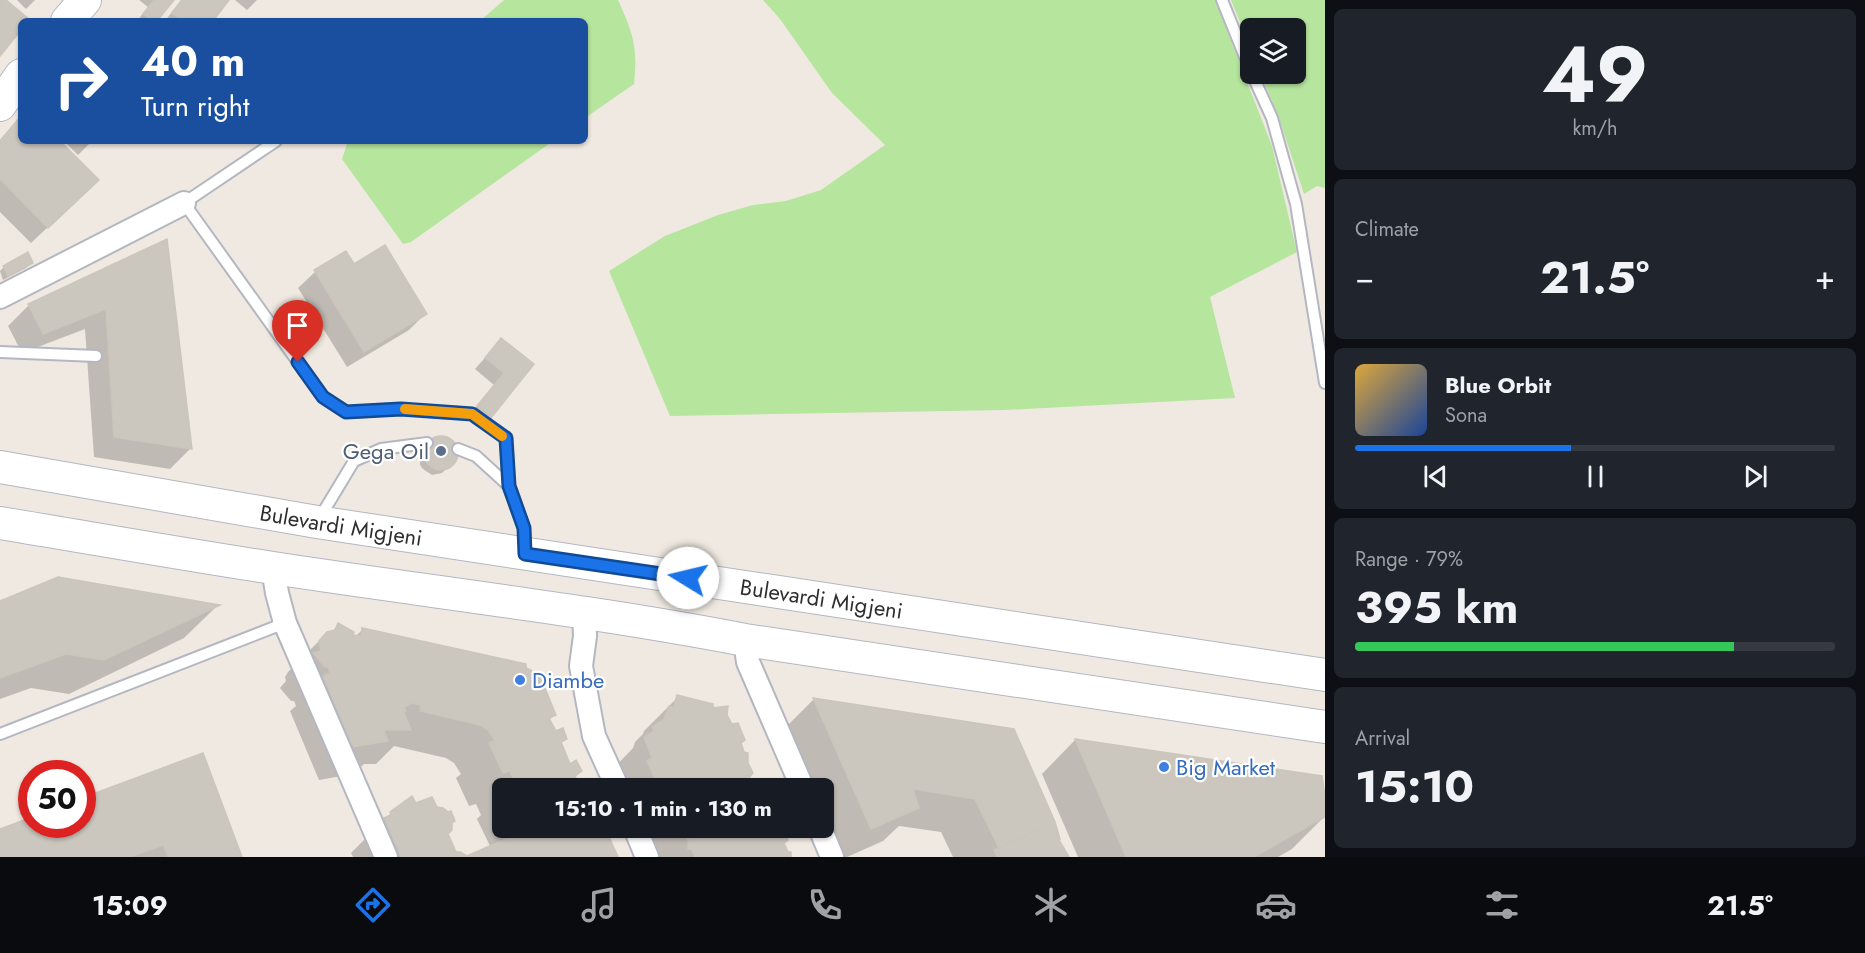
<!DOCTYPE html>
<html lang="en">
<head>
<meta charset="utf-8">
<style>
  body { margin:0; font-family:Jost,sans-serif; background:#20242c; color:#f1f3f6; height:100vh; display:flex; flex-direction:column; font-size:22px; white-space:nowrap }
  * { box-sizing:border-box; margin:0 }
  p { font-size:20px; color:#9ea1a6 }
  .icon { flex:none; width:33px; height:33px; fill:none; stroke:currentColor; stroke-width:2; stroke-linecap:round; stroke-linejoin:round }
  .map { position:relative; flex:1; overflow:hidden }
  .panel { display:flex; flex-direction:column; gap:9px; padding:9px; background:#0d0f14; width:540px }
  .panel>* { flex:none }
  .top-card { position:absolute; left:18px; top:18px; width:570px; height:126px; border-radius:9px; box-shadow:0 2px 4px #0004; background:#1a4fa0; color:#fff; overflow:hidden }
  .tools { position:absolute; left:1240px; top:18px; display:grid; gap:12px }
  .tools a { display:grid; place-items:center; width:66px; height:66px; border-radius:9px; background:#171b24; box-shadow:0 2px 4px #0004; font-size:30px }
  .speed { position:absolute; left:18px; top:760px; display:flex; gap:12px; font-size:30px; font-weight:700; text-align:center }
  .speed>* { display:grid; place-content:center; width:78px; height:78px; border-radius:50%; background:#171b24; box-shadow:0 2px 4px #0004; line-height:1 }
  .speed .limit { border:9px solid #d22; background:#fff; color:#111 }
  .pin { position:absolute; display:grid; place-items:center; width:51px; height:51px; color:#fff; margin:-62px -26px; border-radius:50% 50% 50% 0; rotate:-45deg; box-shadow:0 0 6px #0007 }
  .pin .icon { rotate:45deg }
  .me { position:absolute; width:66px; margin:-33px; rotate:279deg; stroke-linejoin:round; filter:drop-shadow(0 0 4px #0008) }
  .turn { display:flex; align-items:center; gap:21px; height:126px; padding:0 24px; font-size:27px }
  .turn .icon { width:78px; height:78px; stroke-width:2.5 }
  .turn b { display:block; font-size:42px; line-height:51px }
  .big { font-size:45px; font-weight:700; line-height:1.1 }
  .panel .card { flex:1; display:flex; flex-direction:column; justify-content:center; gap:9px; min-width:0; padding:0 21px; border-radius:9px; background:#20242c }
  .panel .dial { align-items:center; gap:0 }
  .dial b { font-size:78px; line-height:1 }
  .song { display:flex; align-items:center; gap:18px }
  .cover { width:72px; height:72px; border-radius:9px; background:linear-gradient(135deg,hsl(40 70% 55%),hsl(220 70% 35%)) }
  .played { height:6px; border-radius:3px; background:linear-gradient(90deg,#1a73e8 45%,#363941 45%) }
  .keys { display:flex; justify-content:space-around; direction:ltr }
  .heat { display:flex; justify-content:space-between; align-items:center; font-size:33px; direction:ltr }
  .charge { height:9px; border-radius:4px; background:linear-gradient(90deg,#34c759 79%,#363941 0) }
  .trip { position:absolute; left:492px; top:778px; width:342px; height:60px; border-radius:9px; background:#171b24; box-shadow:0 2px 4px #0004; font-weight:700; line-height:60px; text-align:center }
  .tab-bar { display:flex; height:96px; justify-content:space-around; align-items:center; background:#090b0e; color:#9ea1a6 }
  .tab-bar .icon { width:42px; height:42px }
  .tab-bar .selected { color:#1a73e8 }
  .tab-bar b { font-size:27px; color:#f1f3f6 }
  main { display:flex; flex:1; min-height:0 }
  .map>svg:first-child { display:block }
  .green { fill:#b6e59e }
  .shadow { fill:#0003 }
  .building { fill:#cbc7bf; stroke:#cbc5ba; stroke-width:1.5 }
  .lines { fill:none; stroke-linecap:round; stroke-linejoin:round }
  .lane-casing { stroke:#b4b7c1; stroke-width:14 }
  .street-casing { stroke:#b4b7c1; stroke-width:26 }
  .secondary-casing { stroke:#b4b7c1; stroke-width:34 }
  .lane { stroke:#fff; stroke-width:10 }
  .street { stroke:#fff; stroke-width:22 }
  .secondary { stroke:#fff; stroke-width:32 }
  .route-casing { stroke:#114b97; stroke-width:15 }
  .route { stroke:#1a73e8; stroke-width:10 }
  .slow { stroke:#f59e0b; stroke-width:10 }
  .service-dot { fill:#5c6f8a; stroke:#fff; stroke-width:2 }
  .shop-dot { fill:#3f7fe0; stroke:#fff; stroke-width:2 }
  .labels { text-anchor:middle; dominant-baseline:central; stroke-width:4.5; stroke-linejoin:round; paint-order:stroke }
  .service-label { font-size:22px; fill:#4e5e75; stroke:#fff; text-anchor:end }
  .street-label { font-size:22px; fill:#2e2e2e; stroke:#fff }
  .shop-label { font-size:22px; fill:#366cbe; stroke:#fff; text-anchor:start }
</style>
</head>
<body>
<main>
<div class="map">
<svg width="1325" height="857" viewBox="0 0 1325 857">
  <rect width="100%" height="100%" fill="#efe9e1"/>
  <path class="green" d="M 504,0 L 618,0 C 633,33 638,47 634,84 L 585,118 L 585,21 L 480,21 Z
    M 763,0 L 1215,0 L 1272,146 L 1297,252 L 1210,297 L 1235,398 L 1005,410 L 670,416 L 609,271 L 665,236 L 718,215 L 753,205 L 786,201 L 821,190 L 885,145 L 832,93 L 780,19 Z
    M 1231,0 L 1325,0 L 1325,188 L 1317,186 L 1304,194 L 1279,118 L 1261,74 L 1296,74 L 1296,28 L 1251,28 L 1251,49 Z
    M 348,141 L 553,141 L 411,242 L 403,244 L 342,159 Z"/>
  <path class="shadow" d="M 17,0 L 35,0 L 26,9 Z
    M 139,0 L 172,0 L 156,21 L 137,21 L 148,7 Z
    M 181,0 L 226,0 L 211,21 L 165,21 Z
    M 235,0 L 257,0 L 247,10 Z
    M 21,116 L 21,141 L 58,141 L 81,196 L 31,243 L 0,212 L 0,140 Z
    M 64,141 L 92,141 L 78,155 Z
    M 166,241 L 191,448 L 170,469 L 94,457 L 85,329 L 22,353 L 8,326 L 28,306 Z
    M 345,253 L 354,266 L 425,314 L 409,330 L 347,367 L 298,288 L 315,272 Z
    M 32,263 L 26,268 L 3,280 L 0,271 L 4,267 Z
    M 501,340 L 532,365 L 489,417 L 479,428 L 467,418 L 494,385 L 475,369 Z
    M 436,438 L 446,438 L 450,441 L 456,449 L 455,460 L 442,473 L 432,475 L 423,469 L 420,465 L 420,454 L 428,444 Z
    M 0,602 L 217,606 L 184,638 L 69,694 L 31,688 L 0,699 Z
    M 338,625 L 352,636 L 355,637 L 362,630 L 525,669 L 555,714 L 549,720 L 555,733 L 566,739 L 560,744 L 569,766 L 580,771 L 574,778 L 579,789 L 502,789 L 502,828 L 604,828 L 616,857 L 469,857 L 491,848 L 477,819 L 481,815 L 476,804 L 469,806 L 456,778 L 461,774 L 454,763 L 446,758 L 394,746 L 376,764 L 364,764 L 353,774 L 319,780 L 290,711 L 296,706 L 294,701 L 291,701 L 280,688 L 286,681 L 285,677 L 288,672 L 323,637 L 331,633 Z
    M 678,697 L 726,715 L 740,743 L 747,779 L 751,789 L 617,789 L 610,772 L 633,748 L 635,742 L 643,734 L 644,731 Z
    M 814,699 L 1057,840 L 1067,857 L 953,857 L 941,832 L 899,826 L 883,841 L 847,857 L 835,857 L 824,828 L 824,789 L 805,789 L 780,733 Z
    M 1075,740 L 1321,778 L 1325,816 L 1292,849 L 1278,857 L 1078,857 L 1042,774 Z
    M 416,805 L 446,834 L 455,854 L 466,857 L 353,857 L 351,853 L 391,813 Z
    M 32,825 L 82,825 L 240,857 L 0,857 L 0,830 Z
    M 631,828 L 782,828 L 783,843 L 790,857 L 652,857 Z"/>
  <path class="building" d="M 0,0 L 6,0 L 30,20 L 21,21 L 21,30 L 0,56 Z
    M 154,0 L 174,0 L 157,21 L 153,21 L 143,14 Z
    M 182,0 L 229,0 L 213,21 L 183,21 L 172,13 Z
    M 21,116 L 21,141 L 60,141 L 99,180 L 48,228 L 0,179 L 0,141 Z
    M 167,239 L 192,449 L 114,437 L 106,309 L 43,334 L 28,304 Z
    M 385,245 L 427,314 L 364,352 L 314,270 L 346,251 L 354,264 Z
    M 28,252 L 33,263 L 8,276 L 3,266 Z
    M 501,338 L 534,364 L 491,418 L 477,406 L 504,373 L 485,358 Z
    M424 453a17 17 0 1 1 34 0a17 17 0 1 1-34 0Z
    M 58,577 L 220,605 L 104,660 L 66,654 L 0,678 L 0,601 Z
    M 338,623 L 354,632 L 353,635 L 361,636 L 362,628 L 526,664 L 526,668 L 531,670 L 535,676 L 539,674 L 556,715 L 549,718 L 556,731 L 563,728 L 567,739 L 561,742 L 570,764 L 576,760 L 582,771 L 575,776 L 581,789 L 513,789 L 510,783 L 514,781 L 510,771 L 503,773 L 489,743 L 495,741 L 488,730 L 480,725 L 420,711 L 421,705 L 412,703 L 404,707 L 406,711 L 404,712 L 411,730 L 384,730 L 388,741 L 353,747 L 323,676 L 330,673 L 328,667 L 325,667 L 313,653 L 321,651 L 319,641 L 327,632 L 335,630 Z
    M 677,695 L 713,704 L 713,708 L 728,706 L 727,715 L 732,724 L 738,723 L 745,740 L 741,743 L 744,752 L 748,753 L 748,763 L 753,773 L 748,779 L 753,789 L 662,789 L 664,786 L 660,778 L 655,779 L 647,761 L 652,758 L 644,737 L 654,731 L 652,727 L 664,719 L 669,706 L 674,707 Z
    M 813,698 L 1014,729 L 1055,822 L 999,848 L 975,799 L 913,789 L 919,808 L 871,829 Z
    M 1075,739 L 1322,776 L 1325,797 L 1325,817 L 1254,857 L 1126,857 Z
    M 203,753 L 242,857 L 168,857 L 163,845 L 130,857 L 0,857 L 0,829 L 32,817 L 32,825 L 82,825 L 82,798 Z
    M 412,796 L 416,803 L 432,797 L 437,807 L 443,808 L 448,812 L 451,811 L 455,821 L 452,823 L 452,830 L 448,834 L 456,852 L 460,852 L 467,856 L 531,828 L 605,828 L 618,857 L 401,857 L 384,818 L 391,815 L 390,812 Z
    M 1055,822 L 1060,839 L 1059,840 L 1069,857 L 997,857 L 994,850 Z
    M 683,828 L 783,828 L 788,840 L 784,843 L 788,852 L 791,852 L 791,857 L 695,857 L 692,850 L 688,849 L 688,840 Z"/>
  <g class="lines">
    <g class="lane-casing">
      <path id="lane" d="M 1222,0 L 1251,72
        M 1252,74 L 1272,118 L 1296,204 L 1325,383
        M 276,141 L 184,203 L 323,397 L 346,412 L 401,409 L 472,414 L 506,438 L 509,486
        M 0,352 L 96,356
        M 458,449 L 476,456 L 509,486 L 524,528 L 525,551
        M 319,519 L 354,461 L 381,449 L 427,443
        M 0,734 L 285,623"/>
    </g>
    <g class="street-casing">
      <path id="street" d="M 0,297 L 184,203
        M 273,568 L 277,593 L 285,623 L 386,857
        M 584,613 L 585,636 L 581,666 L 594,736 L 618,789
        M 745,640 L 748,662 L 803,789
        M 635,828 L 647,857
        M 820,828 L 832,857"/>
    </g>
    <g class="secondary-casing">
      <g id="secondary">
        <path d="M 67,21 L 85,0"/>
        <path d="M 0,105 L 21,75"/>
        <path id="s1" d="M 0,467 L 317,522 L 1325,675"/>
        <path d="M 0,523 C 91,538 182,554 273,568 C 430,592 589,610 745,640 L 1325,727"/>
      </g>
    </g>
    <use href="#lane" class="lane"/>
    <use href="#street" class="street"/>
    <use href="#secondary" class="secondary"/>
  </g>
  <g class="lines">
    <g class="route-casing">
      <path id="route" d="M 298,362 L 323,397 L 346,412 L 401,409 L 472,414 L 506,438 L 509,486 L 524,528 L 525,554 L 688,578"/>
    </g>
    <use href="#route" class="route"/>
    <path class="slow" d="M 405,409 L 472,414 L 502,436"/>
  </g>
  <circle class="service-dot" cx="441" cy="451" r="6"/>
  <g class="shop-dot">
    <circle cx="520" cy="680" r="6"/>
    <circle cx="1164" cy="767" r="6"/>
  </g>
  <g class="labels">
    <g class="service-label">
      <text x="429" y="451">Gega Oil</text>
    </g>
    <g class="street-label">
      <text stroke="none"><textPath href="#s1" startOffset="346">Bulevardi Migjeni</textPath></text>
      <text stroke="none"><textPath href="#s1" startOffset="832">Bulevardi Migjeni</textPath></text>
    </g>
    <g class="shop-label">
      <text x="532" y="680">Diambe</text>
      <text x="1176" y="767">Big Market</text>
    </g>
  </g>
</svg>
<div class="tools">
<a><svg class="icon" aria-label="layers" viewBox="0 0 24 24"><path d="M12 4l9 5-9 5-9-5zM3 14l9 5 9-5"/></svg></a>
</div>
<div class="speed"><div class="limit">50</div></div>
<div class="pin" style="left:298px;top:362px;background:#d93025"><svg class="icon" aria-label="arrive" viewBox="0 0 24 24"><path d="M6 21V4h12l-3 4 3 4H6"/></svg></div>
<svg class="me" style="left:688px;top:578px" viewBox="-20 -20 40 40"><circle r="19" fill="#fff"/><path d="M0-13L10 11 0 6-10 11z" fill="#1a73e8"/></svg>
<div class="trip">15:10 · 1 min · 130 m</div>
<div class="top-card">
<div class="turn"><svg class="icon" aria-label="right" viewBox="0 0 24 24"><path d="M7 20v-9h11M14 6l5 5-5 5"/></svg><div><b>40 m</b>Turn right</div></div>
</div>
</div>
<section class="panel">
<div class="card dial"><b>49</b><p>km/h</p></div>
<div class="card"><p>Climate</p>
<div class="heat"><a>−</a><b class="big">21.5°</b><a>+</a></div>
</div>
<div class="card">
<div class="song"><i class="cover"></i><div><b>Blue Orbit</b><p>Sona</p></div></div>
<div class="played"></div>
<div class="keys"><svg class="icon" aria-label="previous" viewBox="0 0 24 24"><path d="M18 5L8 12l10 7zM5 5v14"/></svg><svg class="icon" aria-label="pause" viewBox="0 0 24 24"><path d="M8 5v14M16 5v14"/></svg><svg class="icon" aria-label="next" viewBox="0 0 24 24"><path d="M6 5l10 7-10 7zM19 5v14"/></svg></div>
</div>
<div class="card"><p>Range · 79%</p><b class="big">395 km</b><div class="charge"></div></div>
<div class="card"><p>Arrival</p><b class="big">15:10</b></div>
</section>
</main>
<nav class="tab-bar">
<b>15:09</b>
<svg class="icon selected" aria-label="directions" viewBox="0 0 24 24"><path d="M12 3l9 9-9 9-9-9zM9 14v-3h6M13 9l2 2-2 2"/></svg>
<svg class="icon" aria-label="music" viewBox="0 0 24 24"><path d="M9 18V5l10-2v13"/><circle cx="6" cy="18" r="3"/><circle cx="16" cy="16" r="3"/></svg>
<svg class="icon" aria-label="phone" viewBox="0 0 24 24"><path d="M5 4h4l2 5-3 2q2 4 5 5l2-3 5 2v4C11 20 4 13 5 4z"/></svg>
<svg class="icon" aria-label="climate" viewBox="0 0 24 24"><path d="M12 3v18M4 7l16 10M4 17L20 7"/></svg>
<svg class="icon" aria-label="car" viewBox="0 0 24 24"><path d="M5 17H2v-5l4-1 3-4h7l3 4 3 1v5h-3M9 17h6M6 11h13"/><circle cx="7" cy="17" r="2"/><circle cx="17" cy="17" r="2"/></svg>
<svg class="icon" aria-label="filters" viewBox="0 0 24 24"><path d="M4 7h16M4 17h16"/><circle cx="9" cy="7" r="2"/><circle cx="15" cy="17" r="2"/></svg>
<b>21.5°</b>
</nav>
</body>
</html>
